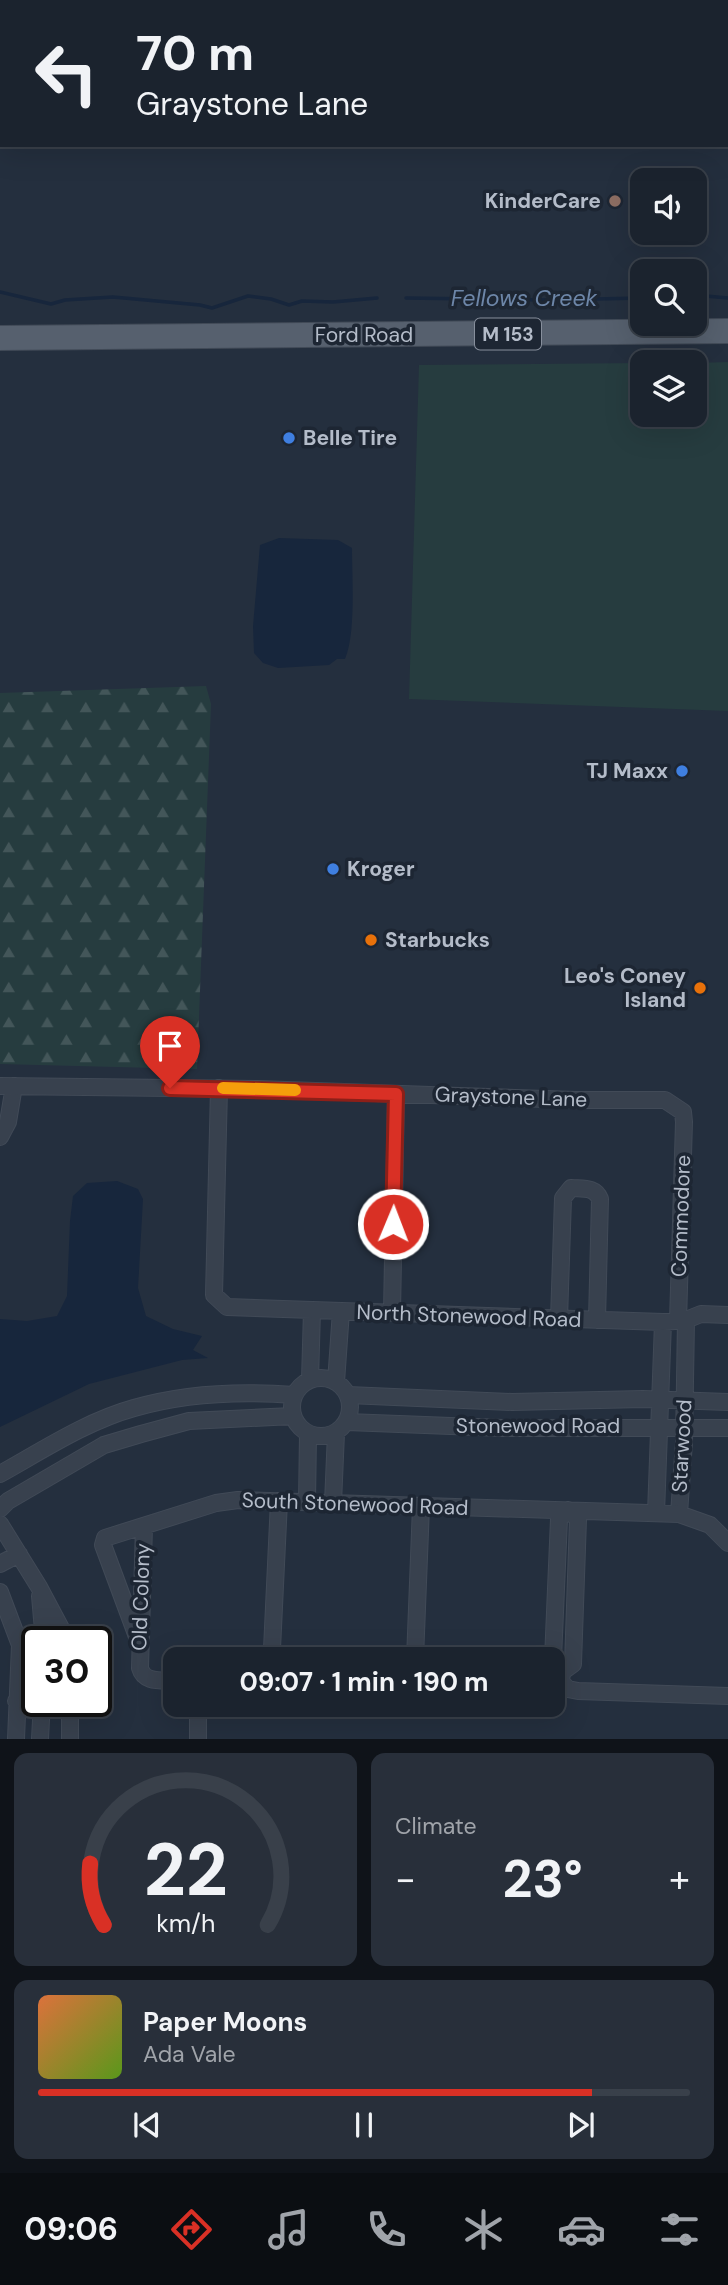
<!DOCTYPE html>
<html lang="en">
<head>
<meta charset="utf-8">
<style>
  body { margin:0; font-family:"DM Sans",sans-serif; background:#282f3a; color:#f1f3f6; height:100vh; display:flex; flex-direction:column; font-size:26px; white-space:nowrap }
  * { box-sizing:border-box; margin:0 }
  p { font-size:23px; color:#a0a4aa }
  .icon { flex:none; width:38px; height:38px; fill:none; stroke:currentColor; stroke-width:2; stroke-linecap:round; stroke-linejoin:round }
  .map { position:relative; height:1739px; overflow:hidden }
  .drawer { display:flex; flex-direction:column; gap:14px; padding:14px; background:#0f1319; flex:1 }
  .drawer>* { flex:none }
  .banner { position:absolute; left:0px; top:0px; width:728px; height:147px; box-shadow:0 7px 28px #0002,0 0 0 2px #39404a; background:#1b232e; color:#f1f3f6; overflow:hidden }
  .fabs { position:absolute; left:630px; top:168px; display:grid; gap:14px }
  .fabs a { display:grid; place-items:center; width:77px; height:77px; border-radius:14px; background:#1b232e; box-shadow:0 7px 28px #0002,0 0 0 2px #39404a; font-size:35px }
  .speed { position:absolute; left:21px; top:1626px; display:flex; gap:14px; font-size:35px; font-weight:700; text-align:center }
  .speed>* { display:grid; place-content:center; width:91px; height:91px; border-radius:50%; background:#1b232e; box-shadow:0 7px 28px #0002,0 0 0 2px #39404a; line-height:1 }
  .speed .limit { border:4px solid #111; border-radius:10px; background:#fff; color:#111 }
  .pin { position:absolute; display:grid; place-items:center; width:60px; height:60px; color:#fff; margin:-72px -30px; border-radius:50% 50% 50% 0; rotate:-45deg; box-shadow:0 0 7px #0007 }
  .pin .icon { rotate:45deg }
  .me { position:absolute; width:77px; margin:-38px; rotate:1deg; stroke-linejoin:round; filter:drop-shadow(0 0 5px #0008) }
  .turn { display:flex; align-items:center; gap:24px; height:147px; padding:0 21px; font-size:32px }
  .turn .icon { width:91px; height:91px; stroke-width:2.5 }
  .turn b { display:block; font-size:49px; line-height:60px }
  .big { font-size:52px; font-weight:700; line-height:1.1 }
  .drawer .widget { flex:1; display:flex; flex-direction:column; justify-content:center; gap:10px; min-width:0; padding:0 24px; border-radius:14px; background:#282f3a }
  .drawer .dial { align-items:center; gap:0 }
  .dial svg { height:182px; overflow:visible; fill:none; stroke:#39404a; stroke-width:7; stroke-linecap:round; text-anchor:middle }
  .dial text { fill:#f1f3f6; stroke:none }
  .song { display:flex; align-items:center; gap:21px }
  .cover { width:84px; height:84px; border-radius:10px; background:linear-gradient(135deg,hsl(20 70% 55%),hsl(90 70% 35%)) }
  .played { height:7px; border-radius:4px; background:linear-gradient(90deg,#d93025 85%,#39404a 85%) }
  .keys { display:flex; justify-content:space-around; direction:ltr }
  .heat { display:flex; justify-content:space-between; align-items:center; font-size:38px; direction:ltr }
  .drawer .tiles { flex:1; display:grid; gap:14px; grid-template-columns:1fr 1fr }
  .widget:last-child { grid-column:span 2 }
  .trip { position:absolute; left:163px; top:1647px; width:402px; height:70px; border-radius:14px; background:#1b232e; box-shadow:0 7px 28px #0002,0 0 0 2px #39404a; font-weight:700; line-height:70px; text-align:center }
  .menu { display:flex; height:112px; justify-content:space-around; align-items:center; background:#0b0e12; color:#a0a4aa }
  .menu .icon { width:49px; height:49px }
  .menu .current { color:#d93025 }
  .menu b { font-size:32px; color:#f1f3f6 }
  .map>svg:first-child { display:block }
  .grass { fill:#263c3f }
  .forest { fill:url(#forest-firs) }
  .water { fill:#17263c }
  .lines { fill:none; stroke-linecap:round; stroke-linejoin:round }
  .stream { stroke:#17263c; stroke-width:3.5 }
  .minor-casing { stroke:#414a57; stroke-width:18 }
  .primary-casing { stroke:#414a57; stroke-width:26 }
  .minor { stroke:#38414e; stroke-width:16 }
  .primary { stroke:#56606e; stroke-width:24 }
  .route-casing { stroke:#8d1f18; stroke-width:18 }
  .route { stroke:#d93025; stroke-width:12 }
  .slow { stroke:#f59e0b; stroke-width:12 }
  .education-dot { fill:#8d6e63; stroke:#1d2633; stroke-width:2.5 }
  .shop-dot { fill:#3f7fe0; stroke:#1d2633; stroke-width:2.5 }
  .food-dot { fill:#e8710a; stroke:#1d2633; stroke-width:2.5 }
  .labels { text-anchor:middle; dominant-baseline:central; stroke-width:7; stroke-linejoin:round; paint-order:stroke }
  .shield { fill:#1d2633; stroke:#878f9c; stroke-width:2 }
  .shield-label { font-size:19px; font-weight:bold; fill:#b4bcc9 }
  .poi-label { font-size:21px; font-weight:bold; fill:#b4bcc9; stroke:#1d2633; text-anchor:end }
  .street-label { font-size:21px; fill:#b4bcc9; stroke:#1d2633 }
  .water-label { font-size:23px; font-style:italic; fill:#6d86a8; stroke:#1d2633 }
</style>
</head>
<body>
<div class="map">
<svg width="728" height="1739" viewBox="0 0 728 1739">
  <defs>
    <pattern id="forest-firs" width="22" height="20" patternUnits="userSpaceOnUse" patternTransform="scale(1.75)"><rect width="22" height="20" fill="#263c3f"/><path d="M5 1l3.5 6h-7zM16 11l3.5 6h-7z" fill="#435659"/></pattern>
  </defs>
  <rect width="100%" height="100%" fill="#242f3e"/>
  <path class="grass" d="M 728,362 L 728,711 L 409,699 L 419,365 L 642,363 L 642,415 L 695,415 L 695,363 Z"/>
  <path class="forest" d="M 206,686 L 211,704 L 197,1069 L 0,1064 L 0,693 Z"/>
  <path class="water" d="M 279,538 L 338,540 L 352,548 C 352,577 356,634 345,659 L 337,659 L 329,665 L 278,668 L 263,663 L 254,653 L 253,626 L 260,545 Z
    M 117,1181 L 138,1189 L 143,1199 L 138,1288 L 146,1316 L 173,1329 L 202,1336 L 193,1350 L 208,1358 L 182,1360 L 89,1384 L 0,1427 L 0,1319 L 27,1321 L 57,1316 L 67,1296 L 70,1221 L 73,1196 L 87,1183 Z"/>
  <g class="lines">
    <path class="stream" d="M 0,292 L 51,304 L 65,300 L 113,297 L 200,305 L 212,308 L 248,296 L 271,299 L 289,305 L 302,301 L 333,302 L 377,298
      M 695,295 L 728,298
      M 406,298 L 549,300 L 642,298"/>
    <g class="minor-casing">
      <path id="minor" d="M 0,59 L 2,60
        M 726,124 L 728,124
        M 0,1086 L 258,1089 L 576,1100 L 665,1100 L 683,1112 L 684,1122 L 678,1321
        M 219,1088 L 214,1295 L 227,1307 L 663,1322 L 686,1320 L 701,1314 L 728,1315
        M 0,1137 L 8,1122 L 14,1086
        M 392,1313 L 396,1094
        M 559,1319 L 563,1198 L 571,1188 C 584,1189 595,1187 600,1199 L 597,1320
        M292 1407a29 29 0 1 1 58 0a29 29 0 1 1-58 0Z
        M 310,1380 L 312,1310
        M 336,1382 L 341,1311
        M 348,1395 L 512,1402 L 643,1399 L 728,1402
        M 347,1422 L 503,1428 L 728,1428
        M 0,1474 C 43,1450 87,1421 134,1408 C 186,1393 241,1391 294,1395
        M 307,1502 L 308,1434
        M 333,1503 L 336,1433
        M 0,1509 L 8,1501 L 104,1445 L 141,1434 L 189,1421 L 293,1416
        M 656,1513 L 663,1322
        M 679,1514 L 684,1442 L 686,1320
        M 0,1524 L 39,1587 L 64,1634 L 65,1642
        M 144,1526 L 140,1668 C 144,1683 161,1680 175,1681
        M 0,1564 L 19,1554
        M 0,1592 L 20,1645 L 16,1739
        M 40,1596 L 44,1642
        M 139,1642 L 103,1545 L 105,1538 L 216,1503 L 238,1500 L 679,1514 L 710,1525 L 728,1543
        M 277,1659 L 272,1649 L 279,1501
        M 415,1659 L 421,1506
        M 553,1659 L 559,1519 L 568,1510 L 578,1519 L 573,1664 L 562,1672 L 553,1664
        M 562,1672 L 561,1682 L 568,1689 L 578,1691 L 728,1696
        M 16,1701 L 70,1703
        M 40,1739 L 42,1701
        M 70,1739 L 70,1701
        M 198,1739 L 198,1704"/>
    </g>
    <g class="primary-casing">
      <path id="primary" d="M 0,338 L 728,331"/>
    </g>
    <use href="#minor" class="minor"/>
    <use href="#primary" class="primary"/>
  </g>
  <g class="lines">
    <g class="route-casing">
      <path id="route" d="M 170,1088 L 396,1094 L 393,1224"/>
    </g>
    <use href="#route" class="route"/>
    <path class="slow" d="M 223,1088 L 295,1090"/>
  </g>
  <circle class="education-dot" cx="615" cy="201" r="7"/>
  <g class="shop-dot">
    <circle cx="289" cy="438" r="7"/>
    <circle cx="682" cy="771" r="7"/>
    <circle cx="333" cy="869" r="7"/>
  </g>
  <g class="food-dot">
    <circle cx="371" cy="940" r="7"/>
    <circle cx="700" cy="988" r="7"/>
  </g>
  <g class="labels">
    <rect class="shield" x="475" y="318.5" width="66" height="31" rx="5"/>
    <g class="shield-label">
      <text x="508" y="334">M 153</text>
    </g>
    <g class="poi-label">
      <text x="601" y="201">KinderCare</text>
      <text x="303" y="438" text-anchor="start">Belle Tire</text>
      <text x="668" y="771">TJ Maxx</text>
      <text x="347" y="869" text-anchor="start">Kroger</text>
      <text x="385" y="940" text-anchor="start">Starbucks</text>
      <text x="686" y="976">Leo's Coney<tspan x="686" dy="24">Island</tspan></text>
    </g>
    <g class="street-label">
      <text x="364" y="335">Ford Road</text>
      <text transform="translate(511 1097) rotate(2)">Graystone Lane</text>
      <text transform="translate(681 1216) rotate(-88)">Commodore</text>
      <text transform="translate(469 1316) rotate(2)">North Stonewood Road</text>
      <text x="538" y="1426">Stonewood Road</text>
      <text transform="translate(682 1446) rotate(-87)">Starwood</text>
      <text transform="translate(355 1504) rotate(2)">South Stonewood Road</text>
      <text transform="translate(141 1597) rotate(-88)">Old Colony</text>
    </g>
    <g class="water-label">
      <text x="524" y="298">Fellows Creek</text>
    </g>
  </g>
</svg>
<div class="fabs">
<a><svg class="icon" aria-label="sound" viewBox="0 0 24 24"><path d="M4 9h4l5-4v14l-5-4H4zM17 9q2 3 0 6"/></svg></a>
<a><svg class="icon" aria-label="search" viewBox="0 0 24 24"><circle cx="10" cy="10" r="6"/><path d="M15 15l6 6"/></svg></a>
<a><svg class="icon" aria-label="layers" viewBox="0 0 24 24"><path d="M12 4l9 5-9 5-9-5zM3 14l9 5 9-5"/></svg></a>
</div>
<div class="speed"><div class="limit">30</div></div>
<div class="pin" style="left:170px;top:1088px;background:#d93025"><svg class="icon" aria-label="arrive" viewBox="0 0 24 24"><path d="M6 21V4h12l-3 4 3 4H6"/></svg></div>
<svg class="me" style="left:393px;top:1224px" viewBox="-20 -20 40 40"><circle r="17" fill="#d93025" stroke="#fff" stroke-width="3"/><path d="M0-11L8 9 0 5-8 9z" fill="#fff"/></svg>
<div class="trip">09:07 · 1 min · 190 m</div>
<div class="banner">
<div class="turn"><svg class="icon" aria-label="left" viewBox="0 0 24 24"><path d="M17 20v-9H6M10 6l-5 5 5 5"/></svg><div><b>70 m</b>Graystone Lane</div></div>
</div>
</div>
<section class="drawer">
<div class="tiles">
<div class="widget dial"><svg viewBox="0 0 100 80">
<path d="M14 69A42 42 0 1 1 86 69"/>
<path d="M14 69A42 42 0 0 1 8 42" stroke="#d93025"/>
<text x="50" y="56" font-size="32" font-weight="700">22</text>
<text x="50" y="72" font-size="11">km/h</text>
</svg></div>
<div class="widget"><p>Climate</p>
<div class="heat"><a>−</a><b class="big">23°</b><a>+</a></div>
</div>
<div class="widget">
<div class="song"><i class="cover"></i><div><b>Paper Moons</b><p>Ada Vale</p></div></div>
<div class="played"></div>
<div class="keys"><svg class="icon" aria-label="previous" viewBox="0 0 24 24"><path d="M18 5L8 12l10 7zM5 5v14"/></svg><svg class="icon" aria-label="pause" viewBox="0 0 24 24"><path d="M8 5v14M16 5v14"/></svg><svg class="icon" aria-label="next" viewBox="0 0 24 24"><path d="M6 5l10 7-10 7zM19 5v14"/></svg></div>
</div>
</div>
</section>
<nav class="menu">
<b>09:06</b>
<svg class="icon current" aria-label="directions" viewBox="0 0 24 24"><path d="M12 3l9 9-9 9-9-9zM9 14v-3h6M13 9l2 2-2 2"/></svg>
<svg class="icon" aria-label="music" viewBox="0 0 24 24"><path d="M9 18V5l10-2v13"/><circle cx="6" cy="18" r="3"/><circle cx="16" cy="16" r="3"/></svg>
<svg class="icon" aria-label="phone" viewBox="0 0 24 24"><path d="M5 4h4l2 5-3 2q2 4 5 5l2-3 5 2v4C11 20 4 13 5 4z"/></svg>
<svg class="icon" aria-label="climate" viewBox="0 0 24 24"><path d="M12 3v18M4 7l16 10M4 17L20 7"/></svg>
<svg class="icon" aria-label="car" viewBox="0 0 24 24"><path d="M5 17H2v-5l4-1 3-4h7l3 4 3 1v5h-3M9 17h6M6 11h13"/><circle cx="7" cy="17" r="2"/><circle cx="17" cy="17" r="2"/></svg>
<svg class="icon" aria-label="filters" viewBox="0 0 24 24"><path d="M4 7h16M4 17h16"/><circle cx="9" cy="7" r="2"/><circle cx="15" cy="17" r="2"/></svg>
</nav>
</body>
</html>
